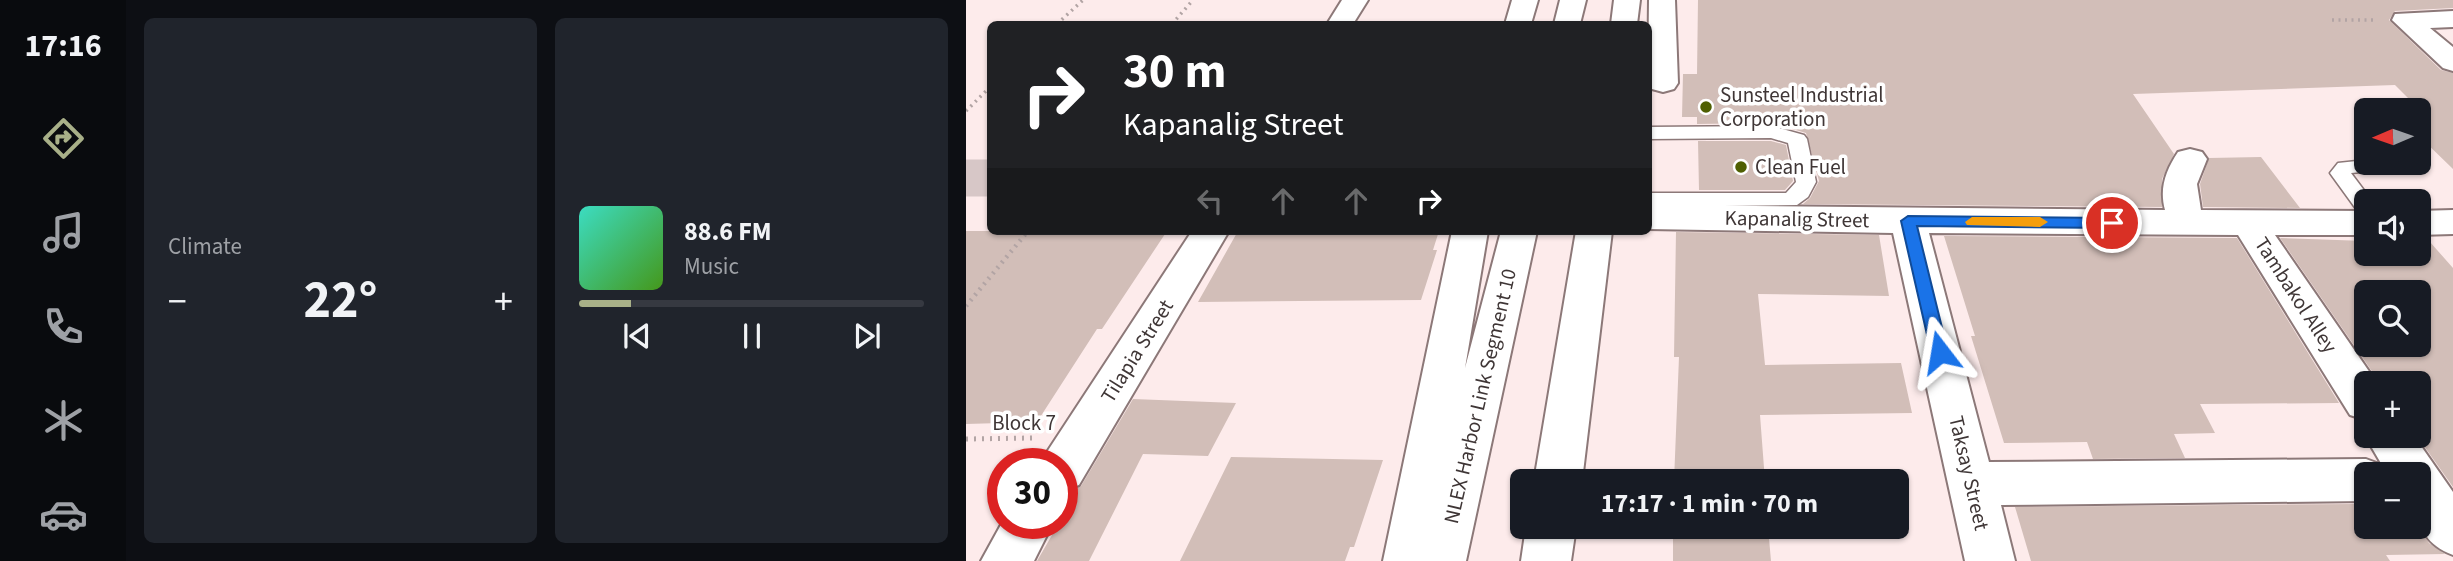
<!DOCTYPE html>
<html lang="en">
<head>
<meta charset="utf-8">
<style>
  body { margin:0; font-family:"Source Sans 3",sans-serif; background:#20242c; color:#f1f3f6; height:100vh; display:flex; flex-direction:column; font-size:26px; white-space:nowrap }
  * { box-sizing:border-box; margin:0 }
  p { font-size:23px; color:#9ea1a6 }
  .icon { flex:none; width:38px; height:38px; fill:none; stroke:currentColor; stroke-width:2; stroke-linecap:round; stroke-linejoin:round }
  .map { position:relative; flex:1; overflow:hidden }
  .sheet { display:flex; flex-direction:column; gap:18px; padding:18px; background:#0d0f14; width:840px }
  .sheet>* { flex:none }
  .hud { position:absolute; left:21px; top:21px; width:665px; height:214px; border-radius:10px; box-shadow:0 2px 5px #0004; background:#202124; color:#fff; overflow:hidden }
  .needle { width:46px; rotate:268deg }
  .fabs { position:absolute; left:1388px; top:98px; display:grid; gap:14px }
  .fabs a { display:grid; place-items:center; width:77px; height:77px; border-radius:10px; background:#171b24; box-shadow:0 2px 5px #0004; font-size:35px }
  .speed { position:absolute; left:21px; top:448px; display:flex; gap:14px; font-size:35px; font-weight:700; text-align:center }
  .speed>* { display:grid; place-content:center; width:91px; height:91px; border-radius:50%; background:#171b24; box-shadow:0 2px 5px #0004; line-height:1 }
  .speed .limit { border:10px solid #d22; background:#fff; color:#111 }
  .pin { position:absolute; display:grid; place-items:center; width:60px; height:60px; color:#fff; margin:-30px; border:4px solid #fff; border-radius:50%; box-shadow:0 2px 7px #0007 }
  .me { position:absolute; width:77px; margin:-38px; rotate:346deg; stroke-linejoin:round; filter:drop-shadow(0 0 5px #0008) }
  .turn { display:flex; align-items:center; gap:24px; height:147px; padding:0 21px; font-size:32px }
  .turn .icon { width:91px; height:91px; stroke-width:2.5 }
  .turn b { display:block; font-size:49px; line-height:60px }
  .lanes { display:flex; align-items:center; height:66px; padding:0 21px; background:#0003; justify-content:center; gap:35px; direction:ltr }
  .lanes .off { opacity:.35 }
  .big { font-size:52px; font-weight:700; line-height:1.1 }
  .sheet .widget { flex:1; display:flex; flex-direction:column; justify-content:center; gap:10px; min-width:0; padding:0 24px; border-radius:10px; background:#20242c }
  .song { display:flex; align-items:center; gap:21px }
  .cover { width:84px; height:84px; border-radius:10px; background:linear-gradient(135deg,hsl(170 70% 55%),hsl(100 70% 35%)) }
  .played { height:7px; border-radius:4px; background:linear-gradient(90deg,#a8b088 15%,#363941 15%) }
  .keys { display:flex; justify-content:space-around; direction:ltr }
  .heat { display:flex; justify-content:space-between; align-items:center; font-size:38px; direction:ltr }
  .sheet .tiles { flex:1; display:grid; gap:18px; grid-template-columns:repeat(2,1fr) }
  .trip { position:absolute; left:544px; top:469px; width:399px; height:70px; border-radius:10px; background:#171b24; box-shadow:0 2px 5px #0004; font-weight:700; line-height:70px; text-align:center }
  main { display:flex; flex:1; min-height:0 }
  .tab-bar { display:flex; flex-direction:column; width:126px; justify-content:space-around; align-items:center; background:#090b0e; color:#9ea1a6 }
  .tab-bar .icon { width:49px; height:49px }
  .tab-bar .on { color:#a8b088 }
  .tab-bar b { font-size:32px; color:#f1f3f6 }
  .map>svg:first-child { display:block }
  .building { fill:#d2beb8; fill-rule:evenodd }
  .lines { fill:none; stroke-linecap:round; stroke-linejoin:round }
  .minor-tunnel { stroke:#d7c7c7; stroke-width:37; stroke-dasharray:37 18; stroke-linecap:butt }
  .service-casing { stroke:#8c7878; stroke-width:3 }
  .minor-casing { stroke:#8c7878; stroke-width:4 }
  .motorway-casing { stroke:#8c7878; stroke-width:4 }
  .path-far2 { stroke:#b2a4a4; stroke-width:3.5; stroke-dasharray:2 4.5; stroke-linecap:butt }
  .path-far1 { stroke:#b2a4a4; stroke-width:4.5; stroke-dasharray:2 5; stroke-linecap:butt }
  .path { stroke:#b2a4a4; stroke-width:5; stroke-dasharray:2 6; stroke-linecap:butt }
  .service { fill:#fff; fill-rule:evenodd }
  .minor { fill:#fff; fill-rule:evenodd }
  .motorway { fill:#fff; fill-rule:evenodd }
  .route { fill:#1a73e8; stroke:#114b97; stroke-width:2 }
  .slow { fill:#f59e0b }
  .poi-dot { fill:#4f5f02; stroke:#fff; stroke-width:2.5 }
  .labels { text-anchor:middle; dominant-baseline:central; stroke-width:7; stroke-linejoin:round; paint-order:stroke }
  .poi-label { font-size:21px; fill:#3f3636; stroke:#fff; text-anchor:start }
  .street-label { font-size:21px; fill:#3f3636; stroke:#fff }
</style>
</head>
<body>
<main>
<nav class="tab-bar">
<b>17:16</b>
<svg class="icon on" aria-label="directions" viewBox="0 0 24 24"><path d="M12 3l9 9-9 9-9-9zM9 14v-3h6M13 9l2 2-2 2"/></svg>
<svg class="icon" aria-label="music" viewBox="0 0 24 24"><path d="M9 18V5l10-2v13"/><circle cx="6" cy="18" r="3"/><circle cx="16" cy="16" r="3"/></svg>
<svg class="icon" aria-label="phone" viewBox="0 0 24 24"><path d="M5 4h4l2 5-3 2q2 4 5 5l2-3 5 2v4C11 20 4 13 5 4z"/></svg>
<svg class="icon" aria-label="climate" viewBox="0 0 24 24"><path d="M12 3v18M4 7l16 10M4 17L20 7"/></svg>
<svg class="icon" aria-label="car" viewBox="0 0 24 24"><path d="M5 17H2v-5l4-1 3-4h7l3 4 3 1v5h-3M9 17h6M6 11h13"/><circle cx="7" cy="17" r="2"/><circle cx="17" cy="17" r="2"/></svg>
</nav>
<section class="sheet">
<div class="tiles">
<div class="widget"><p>Climate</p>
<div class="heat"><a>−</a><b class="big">22°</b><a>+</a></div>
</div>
<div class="widget">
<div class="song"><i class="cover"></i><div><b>88.6 FM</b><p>Music</p></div></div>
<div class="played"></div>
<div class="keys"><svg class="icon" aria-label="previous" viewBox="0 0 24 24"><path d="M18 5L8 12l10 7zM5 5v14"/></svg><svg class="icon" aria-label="pause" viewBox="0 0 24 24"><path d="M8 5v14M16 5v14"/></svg><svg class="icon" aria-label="next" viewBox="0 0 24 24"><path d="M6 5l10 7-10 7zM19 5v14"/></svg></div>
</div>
</div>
</section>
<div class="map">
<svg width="1487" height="561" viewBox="0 0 1487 561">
  <rect width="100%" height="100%" fill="#fdebeb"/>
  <path class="building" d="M 732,0 L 1487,0 L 1487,8 L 1429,11 L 1423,20 L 1475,70 L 1487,73 L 1487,169 L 1452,135 L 1452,108 L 1429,85 L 1167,94 L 1208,154 L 1196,179 L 1196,207 L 837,204 L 844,198 L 853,181 L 840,133 L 806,123 L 731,124 L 731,117 L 716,117 L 717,74 L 731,74 Z
    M 732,141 L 805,141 L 820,145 L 827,181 L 819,190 L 733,190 Z
    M 1295,157 L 1334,208 L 1237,207 L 1234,184 L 1243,158 Z
    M 0,231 L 201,231 L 136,329 L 131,329 L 71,422 L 0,424 Z
    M 272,231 L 473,231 L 467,250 L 471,250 L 455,300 L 232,302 Z
    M 710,232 L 913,235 L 923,296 L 792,294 L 799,365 L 935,363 L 946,413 L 794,415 L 799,481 L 708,481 L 713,357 L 708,357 Z
    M 978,236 L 1271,238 L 1373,403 L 1234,404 L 1249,433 L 1208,434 L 1219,458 L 1127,459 L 1121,442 L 1038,443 L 1005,336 L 1009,336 Z
    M 1314,238 L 1400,241 L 1400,254 L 1452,254 L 1452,242 L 1464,242 L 1487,268 L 1487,487 L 1451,436 L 1452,383 L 1414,383 ZM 1400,292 L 1452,292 L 1452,345 L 1400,345 Z
    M 167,399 L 270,403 L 242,456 L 177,454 L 123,561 L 71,561 L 93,523 L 96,523 L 96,493 L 115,486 Z
    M 265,457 L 417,460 L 388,547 L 384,547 L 379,561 L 214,561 Z
    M 1389,504 L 1391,507 L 1400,506 L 1400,527 L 1452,525 L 1463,543 L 1479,554 L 1420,555 L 1424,561 L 1065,561 L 1049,507 Z
    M 707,527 L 802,527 L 805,561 L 707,561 Z"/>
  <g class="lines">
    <path class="minor-tunnel" d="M 0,178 L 24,178"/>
    <g class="service-casing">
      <path id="service" d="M 806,126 L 838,135 L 841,139 L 850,182 L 842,197 L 831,205 L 682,207 L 682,193 L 820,193 L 830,182 L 822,143 L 805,138 L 682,139 L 682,127 Z
        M 1400,160 L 1400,163 L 1429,163 L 1431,165 L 1428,169 L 1385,173 L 1406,201 L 1400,201 L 1400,215 L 1393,213 L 1364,173 L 1372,163 Z"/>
    </g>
    <g class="minor-casing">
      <path id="minor" d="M 376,0 L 402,0 L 387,24 L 361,24 Z
        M 1487,11 L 1487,27 L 1464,28 L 1487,47 L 1487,71 L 1477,68 L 1426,20 L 1429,14 Z
        M 1224,149 L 1236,152 L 1241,159 L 1231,184 L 1235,210 L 1400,211 L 1400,235 L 1309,235 L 1411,383 L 1400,383 L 1400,420 L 1384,415 L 1272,235 L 963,233 L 1023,462 L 1400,459 L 1416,465 L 1399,436 L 1400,435 L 1448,436 L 1487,492 L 1487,555 C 1447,540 1452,511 1452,474 L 1422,474 L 1419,470 L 1421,474 L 1400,474 L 1400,501 L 1035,505 L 1049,561 L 999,561 L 927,233 L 682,229 L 682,205 L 1199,210 C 1193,188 1200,170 1212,152 Z
        M 1487,210 L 1487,234 L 1452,235 L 1452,211 Z
        M 226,231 L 263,231 L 113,485 L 96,491 L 96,464 L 75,464 L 79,455 Z
        M 37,521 L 37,523 L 87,523 L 68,561 L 15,561 Z"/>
    </g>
    <g class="motorway-casing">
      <path id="motorway" d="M 546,0 L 572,0 L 565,24 L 539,24 Z
        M 594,0 L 620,0 L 614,24 L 588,24 Z
        M 648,0 L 674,0 L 671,24 L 645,24 Z
        M 683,0 L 709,0 L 712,83 L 708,89 L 697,92 L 686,89 L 682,84 Z
        M 486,231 L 522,231 L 499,368 L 535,231 L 571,231 L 500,561 L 417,561 Z
        M 610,231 L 646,231 L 616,481 L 568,481 Z
        M 560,527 L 610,527 L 605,561 L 555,561 Z"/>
    </g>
    <path class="path-far2" d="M 1366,20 L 1408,20
      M 91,24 L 117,0
      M 206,24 L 227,0
      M 0,111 L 24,87"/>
    <path class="path-far1" d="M 0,306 L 62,231"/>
    <path class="path" d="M 0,439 L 66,438"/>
    <use href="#service" class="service"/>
    <use href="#minor" class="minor"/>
    <use href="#motorway" class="motorway"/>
  </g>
  <path class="route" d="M 942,216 L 1146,218 L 1153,223 L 1146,228 L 951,226 L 982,352 L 980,357 L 968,357 L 965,352 L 935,221 Z"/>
  <path class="slow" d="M 1006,217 L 1074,217 L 1082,222 L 1074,227 L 1001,225 L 999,222 Z"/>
  <g class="poi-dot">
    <circle cx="740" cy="107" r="7"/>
    <circle cx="775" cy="167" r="7"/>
  </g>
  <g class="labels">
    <g class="poi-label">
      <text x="754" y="95">Sunsteel Industrial<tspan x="754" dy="24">Corporation</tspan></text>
      <text x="789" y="167">Clean Fuel</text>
    </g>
    <g class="street-label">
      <text transform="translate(831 219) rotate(1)">Kapanalig Street</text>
      <text transform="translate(1330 295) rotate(57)">Tambakol Alley</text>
      <text transform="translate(171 351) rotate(-58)">Tilapia Street</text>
      <text transform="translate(514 396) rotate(-77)">NLEX Harbor Link Segment 10</text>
      <text x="58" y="423">Block 7</text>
      <text transform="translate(1003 473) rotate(77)">Taksay Street</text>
    </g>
  </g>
</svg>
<div class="fabs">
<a><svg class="needle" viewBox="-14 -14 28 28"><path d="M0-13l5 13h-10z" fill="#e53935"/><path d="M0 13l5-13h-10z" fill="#9ea1a6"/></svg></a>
<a><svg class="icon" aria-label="sound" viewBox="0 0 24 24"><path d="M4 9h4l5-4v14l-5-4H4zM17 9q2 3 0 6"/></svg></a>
<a><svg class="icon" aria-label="search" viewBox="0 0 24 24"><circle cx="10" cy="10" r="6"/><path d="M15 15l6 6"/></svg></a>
<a>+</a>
<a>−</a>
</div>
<div class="speed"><div class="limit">30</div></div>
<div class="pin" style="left:1146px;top:223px;background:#d93025"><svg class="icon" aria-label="arrive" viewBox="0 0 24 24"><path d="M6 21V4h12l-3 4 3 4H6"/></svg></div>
<svg class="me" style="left:974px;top:352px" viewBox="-20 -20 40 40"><path d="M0-17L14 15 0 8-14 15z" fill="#1a73e8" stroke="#fff" stroke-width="4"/></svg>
<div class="trip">17:17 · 1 min · 70 m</div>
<div class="hud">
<div class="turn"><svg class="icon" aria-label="right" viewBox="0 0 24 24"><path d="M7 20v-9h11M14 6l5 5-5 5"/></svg><div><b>30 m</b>Kapanalig Street</div></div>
<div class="lanes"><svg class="icon off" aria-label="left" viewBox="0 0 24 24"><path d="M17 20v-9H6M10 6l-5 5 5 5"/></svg><svg class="icon off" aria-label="ahead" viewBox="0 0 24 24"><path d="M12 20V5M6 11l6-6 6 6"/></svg><svg class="icon off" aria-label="ahead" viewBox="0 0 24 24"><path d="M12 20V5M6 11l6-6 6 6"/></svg><svg class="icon" aria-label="right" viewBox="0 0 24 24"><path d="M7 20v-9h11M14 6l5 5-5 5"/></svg></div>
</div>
</div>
</main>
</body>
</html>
